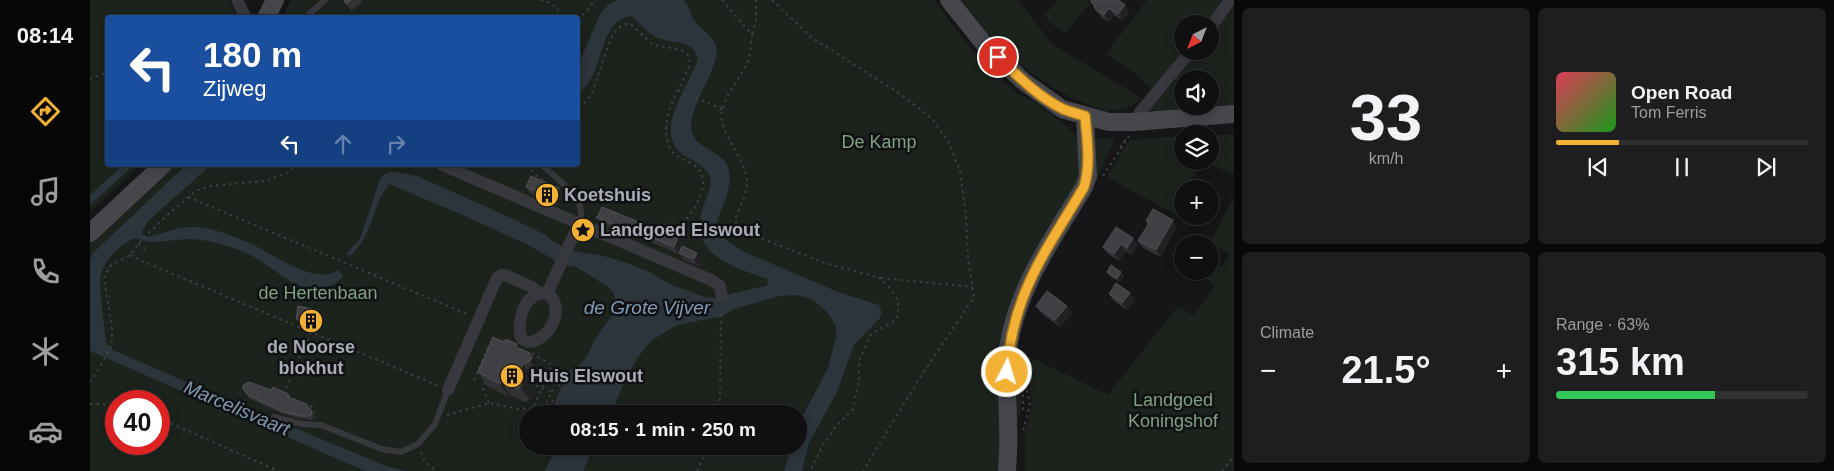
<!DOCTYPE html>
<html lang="en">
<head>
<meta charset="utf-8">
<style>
  body { margin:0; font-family:Arial,sans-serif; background:#1e1e20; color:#f1f3f6; height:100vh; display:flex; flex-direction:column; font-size:19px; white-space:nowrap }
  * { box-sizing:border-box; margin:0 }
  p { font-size:16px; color:#9c9d9f }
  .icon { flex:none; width:28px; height:28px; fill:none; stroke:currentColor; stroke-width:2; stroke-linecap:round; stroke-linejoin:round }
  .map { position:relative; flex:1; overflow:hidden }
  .sheet { display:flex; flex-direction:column; gap:8px; padding:8px; background:#09090a; width:600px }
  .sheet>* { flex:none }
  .hud { position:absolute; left:15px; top:15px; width:475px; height:152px; border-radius:5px; box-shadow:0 2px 12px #0003,0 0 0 1px #303032; background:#1a4fa0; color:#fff; overflow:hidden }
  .needle { width:32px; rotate:222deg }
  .controls { position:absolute; left:1084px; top:15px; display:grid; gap:10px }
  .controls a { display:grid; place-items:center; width:45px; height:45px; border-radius:50%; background:#101012; box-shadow:0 2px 12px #0003,0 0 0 1px #303032; font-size:25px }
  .speed { position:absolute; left:15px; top:390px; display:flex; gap:10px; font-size:25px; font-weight:700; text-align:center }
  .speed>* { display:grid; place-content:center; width:65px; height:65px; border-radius:50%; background:#101012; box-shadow:0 2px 12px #0003,0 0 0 1px #303032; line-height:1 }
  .speed .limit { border:8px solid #d22; background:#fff; color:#111 }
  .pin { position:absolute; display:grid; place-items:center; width:42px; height:42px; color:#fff; margin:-21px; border:2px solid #fff; border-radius:50%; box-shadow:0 1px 5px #0007 }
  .me { position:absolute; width:55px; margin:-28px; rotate:5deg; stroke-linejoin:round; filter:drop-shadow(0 0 4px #0008) }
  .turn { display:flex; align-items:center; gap:18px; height:105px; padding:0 15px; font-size:22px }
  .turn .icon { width:65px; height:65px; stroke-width:2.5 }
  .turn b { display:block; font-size:35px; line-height:42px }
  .lanes { display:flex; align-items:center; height:48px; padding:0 15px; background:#0003; justify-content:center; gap:25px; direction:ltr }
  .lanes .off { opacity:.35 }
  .big { font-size:38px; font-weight:600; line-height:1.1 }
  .sheet .card { flex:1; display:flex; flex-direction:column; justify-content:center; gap:8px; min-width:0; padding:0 18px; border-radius:8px; background:#1e1e20 }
  .sheet .dial { align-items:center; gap:0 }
  .dial b { font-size:65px; line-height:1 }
  .song { display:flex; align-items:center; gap:15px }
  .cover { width:60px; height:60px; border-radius:8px; background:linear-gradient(135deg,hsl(350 70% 55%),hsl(120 70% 35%)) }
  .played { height:5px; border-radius:2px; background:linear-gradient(90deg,#f2b134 25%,#303032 25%) }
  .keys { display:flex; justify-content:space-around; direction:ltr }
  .heat { display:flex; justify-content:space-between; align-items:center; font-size:28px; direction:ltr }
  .charge { height:8px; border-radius:4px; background:linear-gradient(90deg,#34c759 63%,#303032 0) }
  .sheet .tiles { flex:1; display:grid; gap:8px; grid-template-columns:repeat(2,1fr) }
  .trip { position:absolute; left:429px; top:405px; width:288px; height:50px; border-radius:25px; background:#101012; box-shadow:0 2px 12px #0003,0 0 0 1px #303032; font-weight:600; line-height:50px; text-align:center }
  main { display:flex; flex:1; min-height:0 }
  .tab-bar { display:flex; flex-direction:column; width:90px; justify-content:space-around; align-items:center; background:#060607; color:#9c9d9f }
  .tab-bar .icon { width:35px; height:35px }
  .tab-bar .on { color:#f2b134 }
  .tab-bar b { font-size:22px; color:#f1f3f6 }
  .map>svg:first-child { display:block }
  .green { fill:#1c231d; fill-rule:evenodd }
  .water { fill:#2c353c }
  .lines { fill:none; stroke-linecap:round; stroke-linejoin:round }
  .path { stroke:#3d3f44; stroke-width:2; stroke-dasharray:2.5 4; stroke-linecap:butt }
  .lane { stroke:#37383d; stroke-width:6 }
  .street { stroke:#37383d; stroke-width:12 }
  .secondary { stroke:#45474d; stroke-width:18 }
  .wall { fill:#323236 }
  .shaded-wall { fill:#212124 }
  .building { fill:#3f3f44; stroke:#4f5156 }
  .route-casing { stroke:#9d7322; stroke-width:12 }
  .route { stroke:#f2b134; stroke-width:9 }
  .labels { text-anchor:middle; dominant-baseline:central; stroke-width:5; stroke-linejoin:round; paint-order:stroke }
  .park-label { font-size:18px; fill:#7fa381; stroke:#111113 }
  .poi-label { font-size:18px; font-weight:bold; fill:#a8adb8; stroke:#111113; text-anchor:start }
  .water-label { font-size:19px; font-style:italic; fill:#7f9bb3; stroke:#111113 }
</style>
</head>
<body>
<main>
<nav class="tab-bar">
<b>08:14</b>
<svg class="icon on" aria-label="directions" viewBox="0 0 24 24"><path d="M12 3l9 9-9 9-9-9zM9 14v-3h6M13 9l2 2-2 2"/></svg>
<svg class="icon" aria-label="music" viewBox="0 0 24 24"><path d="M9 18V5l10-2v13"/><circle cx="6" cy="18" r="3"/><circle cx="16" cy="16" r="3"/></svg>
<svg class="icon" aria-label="phone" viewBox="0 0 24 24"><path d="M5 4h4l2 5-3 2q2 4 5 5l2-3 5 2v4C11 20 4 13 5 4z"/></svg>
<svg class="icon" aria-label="climate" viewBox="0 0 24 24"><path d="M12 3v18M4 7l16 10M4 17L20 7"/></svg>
<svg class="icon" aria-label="car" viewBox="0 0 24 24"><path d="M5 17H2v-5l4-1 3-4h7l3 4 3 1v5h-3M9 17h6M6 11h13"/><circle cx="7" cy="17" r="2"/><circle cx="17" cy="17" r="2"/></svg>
</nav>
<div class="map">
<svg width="1144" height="471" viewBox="0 0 1144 471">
  <rect width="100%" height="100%" fill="#161618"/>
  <path class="green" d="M 0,0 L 139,0 L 147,17 L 18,18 L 18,165 L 50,165 L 0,212 Z
    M 202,0 L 844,0 L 878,46 L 918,86 L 927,94 L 943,101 L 975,125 L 986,135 L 991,144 L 991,182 L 932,287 L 913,471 L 0,471 L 0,241 L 81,165 L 488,165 L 488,18 L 192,17 ZM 26,401 L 69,401 L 69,444 L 26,444 ZM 438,414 L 708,414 L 708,446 L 438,446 Z
    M 872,0 L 928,0 L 963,45 L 1053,99 C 1027,117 1014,111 988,100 C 939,79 903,43 872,0 Z
    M 968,0 L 1003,0 L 975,33 L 959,22 L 955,15 Z
    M 1057,0 L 1134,0 L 1117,24 L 1092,24 L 1092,51 L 1097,51 L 1063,90 L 1046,74 L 1016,54 Z
    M 1144,0 L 1144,110 L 1055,114 L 1055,111 L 1071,97 L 1109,51 L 1120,51 L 1120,36 ZM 1092,79 L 1120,79 L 1120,106 L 1092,106 Z
    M 1120,135 L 1144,135 L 1144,174 L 1111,162 L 1098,189 L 1092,189 L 1092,200 L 1086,215 L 1017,177 L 1039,140 L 1092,136 L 1092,161 L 1120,161 Z
    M 1004,138 L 1025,139 L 1008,177 L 1004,175 Z
    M 1144,197 L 1144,471 L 935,471 L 935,436 L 942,401 L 932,353 L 1018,395 L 1088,306 L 1104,316 L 1125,286 L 1107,271 L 1120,271 L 1120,261 L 1132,267 L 1140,254 L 1120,242 Z
    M 925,373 C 934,392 933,406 927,425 Z"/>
  <path class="water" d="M 527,0 L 594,0 C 599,6 600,13 604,20 C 610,28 620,34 625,43 C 635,65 595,106 602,133 C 604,141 612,145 618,149 C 623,153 633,157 636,163 C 647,183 631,206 626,225 L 627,230 L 632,237 L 652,251 L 748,292 L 789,305 L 792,313 L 790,318 L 764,345 L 746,394 L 719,443 L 712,471 L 694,471 L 701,446 L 708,446 L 708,425 L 738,368 L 746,337 L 746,326 L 737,312 L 722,299 L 706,295 L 690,296 L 644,309 L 632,316 L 587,325 L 561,341 L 548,357 L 538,375 L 520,414 L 460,414 L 478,371 L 489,365 L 496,358 L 506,338 L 523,313 L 526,302 L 523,292 L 517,286 L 486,267 L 476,265 L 466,261 L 438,245 L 375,216 L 299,184 C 281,206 284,235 260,256 L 256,254 L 270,239 L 290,179 L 295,174 L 303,171 L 327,176 L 408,212 L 454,234 L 464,242 L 482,251 L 510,255 L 537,263 L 559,272 L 582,285 L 617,298 L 629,298 L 643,293 L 676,286 L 678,283 L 677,279 C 642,266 598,255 613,207 C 616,197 623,187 620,177 C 616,165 600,160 591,153 C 563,128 601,85 608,58 C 601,37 579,45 564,36 C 555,31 549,21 540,16 C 506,22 515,78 488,93 L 488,66 L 510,14 L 518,5 Z
    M 33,165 L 44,165 L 0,205 L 0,195 Z
    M 96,165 L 121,165 L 59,220 L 52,231 L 53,235 L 57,237 C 82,231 94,223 120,229 C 132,232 145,237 157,242 C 179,251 225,287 248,270 L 253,276 C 246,285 232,292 219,289 C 193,282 175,259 149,250 C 134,244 116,240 101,239 C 88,239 75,242 62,242 C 55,242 48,236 40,240 C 28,247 14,261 11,274 C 8,285 15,329 16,343 L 23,350 L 140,401 L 296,466 L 316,471 L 275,471 L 0,351 L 0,260 L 4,252 Z
    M 467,446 L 504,446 L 493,471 L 455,471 Z"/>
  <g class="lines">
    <path class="path" d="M 451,0 L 461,3 L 468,9 L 467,18
      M 632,0 L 662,35 C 661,42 661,51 659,58 C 653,75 637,92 632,109 C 627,132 654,155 657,180 C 658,192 649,208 645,220 L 647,225 L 660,234 L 735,263 L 790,278 L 800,288 L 807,299 L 809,306 L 807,317 L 804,321 L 781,334 L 769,361 L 769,380 L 763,409 L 746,426 L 732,447 L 720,471
      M 682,0 L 722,38 L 806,91 L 826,106 L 843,120 L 858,141 L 870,171 L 876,215 L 878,258 L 884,297 L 831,376 L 773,471
      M 488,20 L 506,0
      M 662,34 L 666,22 L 666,0
      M 0,79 L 18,72
      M 588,90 L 632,109
      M 488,106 L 494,103 L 501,96 L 520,40 C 525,32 530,23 540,24 C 548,29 553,37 561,43 C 573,51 604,43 599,66 C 590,90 572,112 577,139 C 581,163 603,157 611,173 C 620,189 599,221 585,228 C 580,231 575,231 570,231
      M 1030,147 L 1036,139
      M 437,165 L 446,175 L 457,183
      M 1013,176 L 1039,136
      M 98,197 L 379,315
      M 506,218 L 512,210
      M 48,244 L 55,249
      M 40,255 L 52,261 L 349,386
      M 791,278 L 883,287
      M 932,371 L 940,403 L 933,432
      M 384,380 L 399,344
      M 0,382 L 13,362 L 22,343 L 22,327 L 14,278 L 20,266 L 40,255 L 48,244 L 76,216 L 106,191 L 120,186 L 175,181 L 199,172 L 208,165
      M 395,382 L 393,388 L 399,403
      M 440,383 L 461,392
      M 932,388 L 933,394 L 933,410
      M 193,394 L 221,332
      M 198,395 L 207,401
      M 0,404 L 26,405
      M 214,404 L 222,407 L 226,418
      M 454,414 L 452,413 L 471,371 L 475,373 L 468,387
      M 457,414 L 463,400
      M 627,414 L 630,398 L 631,307
      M 357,415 L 400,403 L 428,409 L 443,408 L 462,365 L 443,354 L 443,352
      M 69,418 L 188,471
      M 331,452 L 335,462 L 346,471
      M 607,471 L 618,446
      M 1132,471 L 1144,456"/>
    <path class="lane" d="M 215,18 L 235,0
      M 452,165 C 464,176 489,194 491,211 C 492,215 490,220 489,223
      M 184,417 L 212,424 L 231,425 L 292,449 L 311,452 L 328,444 L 345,424 L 358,390"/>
    <path class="street" d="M 147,0 L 156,18
      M 1120,28 L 1140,0
      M 1044,122 L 1050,112 L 1101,51
      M 352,165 L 621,280 L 630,286 L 632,297
      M 453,293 L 461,296 C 484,329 416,371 432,313 C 435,302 442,295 453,293 Z
      M 457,294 L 489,223
      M 358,390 L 407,278 L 411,275 L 415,275 L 442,287 L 449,294"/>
    <path class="secondary" d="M 859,0 L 895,45 L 933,81 L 972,109 L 1019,122 L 1044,122 L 1144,114
      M 176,18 L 185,0
      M 0,233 L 73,165
      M 917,471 C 918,456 919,440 918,425 C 918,400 915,374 918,349 C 927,287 963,239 994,187 L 998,176 L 995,116"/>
  </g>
  <path class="wall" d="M 254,0 L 271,0 L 273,2 L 261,11 Z
    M 1001,2 L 1035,5 L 1039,12 L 1033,21 L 1024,15 L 1019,22 L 1012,18 Z
    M 436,187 L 474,195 L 469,206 L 441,194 Z
    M 507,218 L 588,238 L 593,245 L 592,246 L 612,260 L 609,266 L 594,260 L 589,253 L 589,254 L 541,234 L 540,236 L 512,225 Z
    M 1056,221 L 1087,227 L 1070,257 L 1053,248 L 1048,241 L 1058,225 Z
    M 1026,227 L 1048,245 L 1042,255 L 1036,251 L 1029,261 L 1018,254 L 1013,247 Z
    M 1017,272 L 1034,276 L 1030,282 L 1019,276 Z
    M 1019,294 L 1045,300 L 1037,310 L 1024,301 Z
    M 946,306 L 977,306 L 982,313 L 970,327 L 951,313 Z
    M 232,317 L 229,329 L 211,326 L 206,319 Z
    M 431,349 L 449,366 L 452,371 L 450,375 L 443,377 L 438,389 L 441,397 L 440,400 L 435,402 L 420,395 L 419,397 L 397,386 L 388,372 Z
    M 153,389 L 201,398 L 223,414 L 224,417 L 222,420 L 213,419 L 193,414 L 160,399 Z"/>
  <path class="shaded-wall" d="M 1035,5 L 1039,12 L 1033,21 L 1028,14 Z
    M 1019,8 L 1024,15 L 1019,22 L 1014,15 Z
    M 469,188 L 474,195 L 469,206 L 464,199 Z
    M 1083,220 L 1087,227 L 1070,257 L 1066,250 Z
    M 536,227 L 541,234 L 540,236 L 535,229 Z
    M 588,238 L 593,245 L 589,254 L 584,247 Z
    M 1043,238 L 1048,245 L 1042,255 L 1037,248 Z
    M 1031,244 L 1036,251 L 1029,261 L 1024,254 Z
    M 607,253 L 612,260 L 609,266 L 604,259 Z
    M 1031,272 L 1034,276 L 1030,282 L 1027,279 Z
    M 1040,293 L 1045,300 L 1037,310 L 1032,303 Z
    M 977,306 L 982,313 L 970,327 L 965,320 Z
    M 227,310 L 232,317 L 229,329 L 224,322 Z
    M 440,353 L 449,366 L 452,371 L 450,375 L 440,361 Z
    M 433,364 L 443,377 L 438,389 L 441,397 L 440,400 L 430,387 L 428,376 Z
    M 411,382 L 420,395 L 419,397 L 410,384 Z"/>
  <path class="building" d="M 254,0 L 261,0 L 256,4 Z
    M 1002,0 L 1029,0 L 1035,5 L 1028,14 L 1019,8 L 1014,15 L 1007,11 L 1004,7 L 1005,5 L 1001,2 Z
    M 441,176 L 469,188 L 464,199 L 436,187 Z
    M 512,207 L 588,238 L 584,247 L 536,227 L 535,229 L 507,218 Z
    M 1063,209 L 1083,220 L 1066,250 L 1048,241 L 1059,223 L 1056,221 Z
    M 1026,227 L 1043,238 L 1037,248 L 1031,244 L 1024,254 L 1013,247 Z
    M 592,246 L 607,253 L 604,259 L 589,253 Z
    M 1021,265 L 1031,272 L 1027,279 L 1017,272 Z
    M 1026,283 L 1040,293 L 1032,303 L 1019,294 Z
    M 957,291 L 977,306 L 965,320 L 946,306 Z
    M 208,306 L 227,310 L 224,322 L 206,319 Z
    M 403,337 L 414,342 L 416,339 L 427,344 L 426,347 L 440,353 L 442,358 L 440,361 L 433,364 L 428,376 L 432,383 L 430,387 L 426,389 L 411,382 L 410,384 L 388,372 Z
    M 159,382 L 181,390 L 183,387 L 198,394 L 198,397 L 216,404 L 221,410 L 222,414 L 219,416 L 210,416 L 191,411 L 158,395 L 153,389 L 153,385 Z"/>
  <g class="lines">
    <g class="route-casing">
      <path id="route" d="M 908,57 C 927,75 948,97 973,109 C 980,112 988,114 995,116 C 997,139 1001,165 994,187 C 956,251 922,294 917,372"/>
    </g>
    <use href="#route" class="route"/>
  </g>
  <defs>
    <g id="building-disc" transform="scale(1.25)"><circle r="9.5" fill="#f2b134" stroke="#111113"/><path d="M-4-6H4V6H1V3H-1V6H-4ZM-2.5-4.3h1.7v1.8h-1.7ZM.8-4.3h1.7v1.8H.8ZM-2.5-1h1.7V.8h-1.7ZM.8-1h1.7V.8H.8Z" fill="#111"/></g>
    <g id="sight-disc" transform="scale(1.25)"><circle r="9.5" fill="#f2b134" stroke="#111113"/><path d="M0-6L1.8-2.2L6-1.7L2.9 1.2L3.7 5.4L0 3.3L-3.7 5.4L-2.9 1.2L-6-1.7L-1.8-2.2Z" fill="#111"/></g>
  </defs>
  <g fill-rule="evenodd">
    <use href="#building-disc" x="457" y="195"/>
    <use href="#sight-disc" x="493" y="230"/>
    <use href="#building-disc" x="221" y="321"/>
    <use href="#building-disc" x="422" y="376"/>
  </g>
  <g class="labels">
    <g class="park-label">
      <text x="789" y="142">De Kamp</text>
      <text x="228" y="293">de Hertenbaan</text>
      <text x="1083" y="400">Landgoed<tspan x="1083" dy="21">Koningshof</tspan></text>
    </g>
    <g class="poi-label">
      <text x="474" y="195">Koetshuis</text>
      <text x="510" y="230">Landgoed Elswout</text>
      <text x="221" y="347" text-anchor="middle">de Noorse<tspan x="221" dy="21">blokhut</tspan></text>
      <text x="440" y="376">Huis Elswout</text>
    </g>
    <g class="water-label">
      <text x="557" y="307">de Grote Vijver</text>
      <text transform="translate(147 408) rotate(23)">Marcelisvaart</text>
    </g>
  </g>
</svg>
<div class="controls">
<a><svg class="needle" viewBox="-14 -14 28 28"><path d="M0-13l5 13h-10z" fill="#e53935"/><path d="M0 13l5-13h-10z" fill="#9c9d9f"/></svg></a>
<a><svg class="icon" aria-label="sound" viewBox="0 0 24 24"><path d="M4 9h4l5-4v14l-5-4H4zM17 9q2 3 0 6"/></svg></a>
<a><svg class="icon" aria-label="layers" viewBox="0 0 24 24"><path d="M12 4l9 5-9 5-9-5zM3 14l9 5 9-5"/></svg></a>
<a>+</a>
<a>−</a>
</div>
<div class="speed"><div class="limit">40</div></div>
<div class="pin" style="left:908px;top:57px;background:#d93025"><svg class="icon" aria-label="arrive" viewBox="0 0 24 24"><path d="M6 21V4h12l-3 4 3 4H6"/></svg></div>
<svg class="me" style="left:917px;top:372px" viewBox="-20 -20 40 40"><circle r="17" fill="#f2b134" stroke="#fff" stroke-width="3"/><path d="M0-11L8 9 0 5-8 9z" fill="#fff"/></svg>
<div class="trip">08:15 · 1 min · 250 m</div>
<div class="hud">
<div class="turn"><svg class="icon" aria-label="left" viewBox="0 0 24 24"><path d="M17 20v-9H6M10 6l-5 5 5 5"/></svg><div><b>180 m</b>Zijweg</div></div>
<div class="lanes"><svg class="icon" aria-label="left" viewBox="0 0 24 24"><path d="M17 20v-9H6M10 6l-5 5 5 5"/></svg><svg class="icon off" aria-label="ahead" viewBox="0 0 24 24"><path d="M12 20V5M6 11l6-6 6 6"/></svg><svg class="icon off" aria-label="right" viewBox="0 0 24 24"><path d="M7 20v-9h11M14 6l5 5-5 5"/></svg></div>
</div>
</div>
<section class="sheet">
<div class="tiles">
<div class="card dial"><b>33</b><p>km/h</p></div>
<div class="card">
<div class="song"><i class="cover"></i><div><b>Open Road</b><p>Tom Ferris</p></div></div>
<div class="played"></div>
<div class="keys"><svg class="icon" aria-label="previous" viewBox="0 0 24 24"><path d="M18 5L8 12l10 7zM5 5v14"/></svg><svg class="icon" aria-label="pause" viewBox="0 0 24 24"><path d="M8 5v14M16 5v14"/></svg><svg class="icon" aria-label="next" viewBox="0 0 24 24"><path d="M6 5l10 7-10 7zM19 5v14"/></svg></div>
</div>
<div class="card"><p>Climate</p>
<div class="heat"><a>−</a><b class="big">21.5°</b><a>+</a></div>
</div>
<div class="card"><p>Range · 63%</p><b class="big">315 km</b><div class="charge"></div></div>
</div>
</section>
</main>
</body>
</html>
